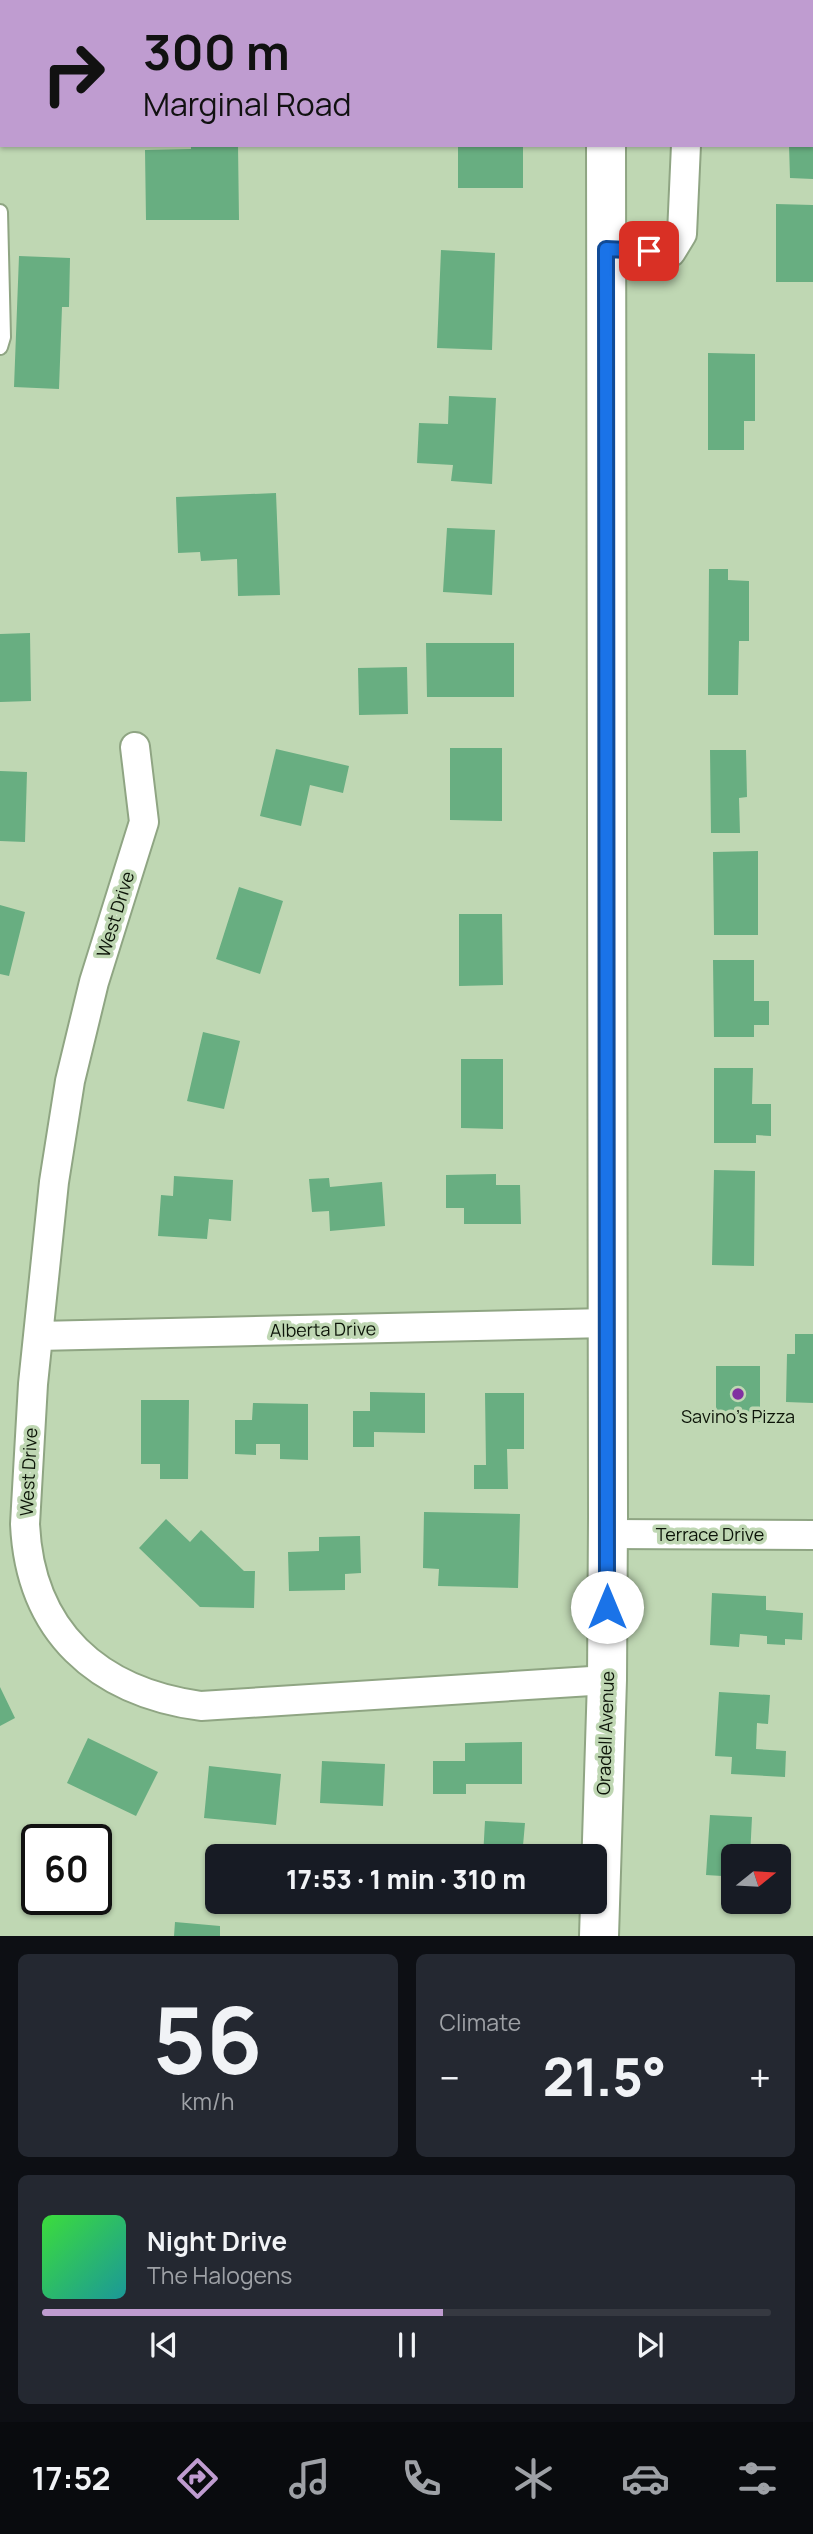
<!DOCTYPE html>
<html lang="en">
<head>
<meta charset="utf-8">
<style>
  body { margin:0; font-family:Manrope,sans-serif; background:#242831; color:#f1f3f6; height:100vh; display:flex; flex-direction:column; font-size:26px; white-space:nowrap }
  * { box-sizing:border-box; margin:0 }
  p { font-size:23px; color:#9ea1a6 }
  .icon { flex:none; width:38px; height:38px; fill:none; stroke:currentColor; stroke-width:2; stroke-linecap:round; stroke-linejoin:round }
  .map { position:relative; height:1936px; overflow:hidden }
  .side { display:flex; flex-direction:column; gap:18px; padding:18px; background:#0d0f14; flex:1 }
  .side>* { flex:none }
  .guide { position:absolute; left:0px; top:0px; width:814px; height:147px; box-shadow:0 2px 5px #0004; background:#bf9cd0; color:#111; overflow:hidden }
  .needle { width:46px; rotate:72deg }
  .tools { position:absolute; left:721px; top:1844px; display:grid; gap:14px }
  .tools a { display:grid; place-items:center; width:70px; height:70px; border-radius:10px; background:#171b24; box-shadow:0 2px 5px #0004; font-size:35px }
  .speed { position:absolute; left:21px; top:1824px; display:flex; gap:14px; font-size:35px; font-weight:700; text-align:center }
  .speed>* { display:grid; place-content:center; width:91px; height:91px; border-radius:50%; background:#171b24; box-shadow:0 2px 5px #0004; line-height:1 }
  .speed .limit { border:4px solid #111; border-radius:10px; background:#fff; color:#111 }
  .pin { position:absolute; display:grid; place-items:center; width:60px; height:60px; color:#fff; margin:-30px; border-radius:14px; box-shadow:0 4px 10px #0006 }
  .me { position:absolute; width:77px; margin:-38px; rotate:0deg; stroke-linejoin:round; filter:drop-shadow(0 0 5px #0008) }
  .turn { display:flex; align-items:center; gap:24px; height:147px; padding:0 28px; font-size:32px }
  .turn .icon { width:91px; height:91px; stroke-width:2.5 }
  .turn b { display:block; font-size:49px; line-height:60px }
  .big { font-size:52px; font-weight:800; line-height:1.1 }
  .side .tile { flex:1; display:flex; flex-direction:column; justify-content:center; gap:10px; min-width:0; padding:0 24px; border-radius:10px; background:#242831 }
  .side .dial { align-items:center; gap:0 }
  .dial b { font-size:91px; line-height:1 }
  .song { display:flex; align-items:center; gap:21px }
  .cover { width:84px; height:84px; border-radius:10px; background:linear-gradient(135deg,hsl(120 70% 55%),hsl(180 70% 35%)) }
  .played { height:7px; border-radius:4px; background:linear-gradient(90deg,#bf9cd0 55%,#363941 55%) }
  .keys { display:flex; justify-content:space-around; direction:ltr }
  .heat { display:flex; justify-content:space-between; align-items:center; font-size:38px; direction:ltr }
  .side .tiles { flex:1; display:grid; gap:18px; grid-template-columns:1fr 1fr }
  .tile:last-child { grid-column:span 2 }
  .trip { position:absolute; left:205px; top:1844px; width:402px; height:70px; border-radius:10px; background:#171b24; box-shadow:0 2px 5px #0004; font-weight:800; line-height:70px; text-align:center }
  .dock { display:flex; height:112px; justify-content:space-around; align-items:center; background:#090b0e; color:#9ea1a6 }
  .dock .icon { width:49px; height:49px }
  .dock .active { color:#bf9cd0 }
  .dock b { font-size:32px; color:#f1f3f6 }
  .map>svg:first-child { display:block }
  .building { fill:#68ae81 }
  .lines { fill:none; stroke-linecap:round; stroke-linejoin:round }
  .lane-casing { stroke:#8fa583; stroke-width:18 }
  .street-casing { stroke:#8fa583; stroke-width:32 }
  .secondary-casing { stroke:#8fa583; stroke-width:42 }
  .primary-casing { stroke:#8fa583; stroke-width:42 }
  .lane { stroke:#fff; stroke-width:14 }
  .street { stroke:#fff; stroke-width:28 }
  .secondary { stroke:#fff; stroke-width:38 }
  .primary { stroke:#fff; stroke-width:38 }
  .route-casing { stroke:#114b97; stroke-width:18 }
  .route { stroke:#1a73e8; stroke-width:12 }
  .poi-dot { fill:#8131a1; stroke:#bfd7b3; stroke-width:2.5 }
  .labels { text-anchor:middle; dominant-baseline:central; stroke-width:7; stroke-linejoin:round; paint-order:stroke }
  .street-label { font-size:18px; fill:#0c1408; stroke:#bfd7b3 }
  .poi-label { font-size:18px; fill:#0c1408; stroke:#bfd7b3 }
</style>
</head>
<body>
<div class="map">
<svg width="813" height="1936" viewBox="0 0 813 1936">
  <rect width="100%" height="100%" fill="#bfd7b3"/>
  <path class="building" d="M 191,145 L 238,145 L 239,220 L 146,220 L 145,150 L 191,149 Z
    M 458,145 L 523,145 L 523,188 L 458,188 Z
    M 789,145 L 813,145 L 813,179 L 790,178 Z
    M 776,204 L 813,205 L 813,282 L 776,282 Z
    M 441,250 L 495,253 L 492,350 L 437,348 Z
    M 19,256 L 70,258 L 69,307 L 62,307 L 59,389 L 14,387 Z
    M 708,353 L 755,354 L 755,421 L 744,421 L 744,450 L 708,450 Z
    M 449,396 L 496,398 L 492,484 L 451,481 L 453,465 L 417,463 L 419,423 L 448,424 Z
    M 276,493 L 280,595 L 238,596 L 237,559 L 201,561 L 200,552 L 178,553 L 176,497 Z
    M 447,528 L 495,530 L 492,595 L 443,592 Z
    M 709,569 L 728,569 L 728,580 L 749,581 L 749,641 L 739,641 L 738,695 L 708,695 Z
    M 30,633 L 31,701 L 0,702 L 0,634 Z
    M 426,643 L 514,643 L 514,697 L 427,697 Z
    M 407,667 L 408,714 L 359,715 L 358,668 Z
    M 450,748 L 502,748 L 502,821 L 450,820 Z
    M 276,749 L 349,766 L 343,793 L 310,785 L 301,826 L 260,816 Z
    M 710,750 L 746,750 L 747,797 L 739,798 L 740,833 L 711,833 Z
    M 0,771 L 27,772 L 25,842 L 0,841 Z
    M 758,851 L 758,935 L 714,935 L 713,852 Z
    M 239,887 L 283,901 L 260,974 L 216,959 Z
    M 0,905 L 25,912 L 9,976 L 0,974 Z
    M 459,914 L 502,914 L 503,985 L 459,986 Z
    M 713,960 L 754,960 L 754,1001 L 769,1001 L 769,1025 L 754,1025 L 754,1037 L 714,1037 Z
    M 203,1032 L 240,1041 L 224,1109 L 187,1101 Z
    M 461,1059 L 503,1059 L 503,1129 L 461,1128 Z
    M 714,1068 L 753,1068 L 752,1104 L 771,1104 L 771,1136 L 756,1135 L 756,1143 L 714,1143 Z
    M 714,1170 L 755,1171 L 754,1266 L 712,1265 Z
    M 496,1174 L 496,1185 L 520,1185 L 521,1224 L 464,1224 L 464,1208 L 446,1208 L 446,1175 Z
    M 174,1176 L 233,1180 L 231,1221 L 209,1219 L 207,1239 L 158,1236 L 161,1195 L 173,1196 Z
    M 329,1178 L 330,1187 L 382,1182 L 385,1226 L 330,1231 L 329,1211 L 312,1212 L 309,1179 Z
    M 795,1334 L 813,1334 L 813,1403 L 786,1402 L 787,1354 L 795,1354 Z
    M 716,1366 L 760,1366 L 760,1422 L 716,1422 Z
    M 370,1392 L 425,1393 L 425,1433 L 374,1432 L 374,1447 L 353,1447 L 353,1411 L 370,1411 Z
    M 485,1393 L 524,1393 L 524,1449 L 507,1449 L 508,1489 L 474,1489 L 474,1465 L 486,1465 Z
    M 141,1400 L 189,1400 L 188,1479 L 160,1479 L 160,1464 L 141,1464 Z
    M 253,1403 L 308,1404 L 308,1460 L 280,1459 L 280,1444 L 256,1444 L 256,1455 L 235,1454 L 235,1420 L 252,1420 Z
    M 424,1512 L 520,1514 L 518,1588 L 438,1586 L 439,1569 L 423,1568 Z
    M 166,1519 L 190,1542 L 201,1530 L 244,1571 L 255,1571 L 254,1608 L 200,1607 L 139,1548 Z
    M 360,1536 L 361,1573 L 345,1574 L 345,1590 L 289,1591 L 288,1552 L 319,1551 L 319,1537 Z
    M 712,1593 L 766,1596 L 766,1610 L 803,1613 L 802,1640 L 785,1639 L 785,1645 L 767,1644 L 767,1636 L 740,1634 L 739,1647 L 710,1645 Z
    M 0,1687 L 15,1718 L 0,1726 Z
    M 719,1692 L 770,1695 L 768,1724 L 757,1723 L 756,1749 L 786,1751 L 785,1777 L 731,1774 L 732,1757 L 715,1756 Z
    M 88,1738 L 158,1772 L 136,1816 L 67,1783 Z
    M 522,1742 L 522,1784 L 466,1784 L 466,1794 L 433,1794 L 433,1761 L 465,1761 L 465,1743 Z
    M 322,1761 L 385,1764 L 383,1806 L 320,1803 Z
    M 209,1766 L 281,1774 L 276,1825 L 204,1818 Z
    M 710,1815 L 752,1817 L 750,1857 L 733,1857 L 733,1894 L 721,1893 L 722,1876 L 706,1875 Z
    M 485,1821 L 525,1823 L 522,1857 L 483,1857 Z
    M 175,1922 L 220,1926 L 220,1936 L 174,1936 Z"/>
  <g class="lines">
    <g class="lane-casing">
      <path id="lane" d="M 0,212 L 3,337 L 0,347"/>
    </g>
    <g class="street-casing">
      <path id="street" d="M 701,2 L 701,0
        M 606,249 L 671,252 L 682,234 L 686,145
        M 135,747 L 144,822 L 94,982 L 70,1081 L 54,1182 L 33,1384 L 25,1524 C 30,1632 98,1692 201,1706 L 607,1680
        M 38,1336 L 607,1323
        M 608,1534 L 813,1535"/>
    </g>
    <g class="secondary-casing">
      <path id="secondary" d="M 119,2 L 125,0
        M 0,36 L 2,36"/>
    </g>
    <g class="primary-casing">
      <path id="primary" d="M 607,2 L 607,0
        M 599,1936 L 607,1680 L 608,1517 L 606,145"/>
    </g>
    <use href="#lane" class="lane"/>
    <use href="#street" class="street"/>
    <use href="#secondary" class="secondary"/>
    <use href="#primary" class="primary"/>
  </g>
  <g class="lines">
    <g class="route-casing">
      <path id="route" d="M 607,1607 L 606,249 L 649,251"/>
    </g>
    <use href="#route" class="route"/>
  </g>
  <circle class="poi-dot" cx="738" cy="1394" r="7"/>
  <g class="labels">
    <g class="street-label">
      <text transform="translate(115 914) rotate(-73)">West Drive</text>
      <text transform="translate(323 1329) rotate(-1)">Alberta Drive</text>
      <text transform="translate(28 1472) rotate(-87)">West Drive</text>
      <text x="710" y="1534">Terrace Drive</text>
      <text transform="translate(605 1733) rotate(-88)">Oradell Avenue</text>
    </g>
    <g class="poi-label">
      <text x="738" y="1416">Savino's Pizza</text>
    </g>
  </g>
</svg>
<div class="tools">
<a><svg class="needle" viewBox="-14 -14 28 28"><path d="M0-13l5 13h-10z" fill="#e53935"/><path d="M0 13l5-13h-10z" fill="#9ea1a6"/></svg></a>
</div>
<div class="speed"><div class="limit">60</div></div>
<div class="pin" style="left:649px;top:251px;background:#d93025"><svg class="icon" aria-label="arrive" viewBox="0 0 24 24"><path d="M6 21V4h12l-3 4 3 4H6"/></svg></div>
<svg class="me" style="left:607px;top:1607px" viewBox="-20 -20 40 40"><circle r="19" fill="#fff"/><path d="M0-13L10 11 0 6-10 11z" fill="#1a73e8"/></svg>
<div class="trip">17:53 · 1 min · 310 m</div>
<div class="guide">
<div class="turn"><svg class="icon" aria-label="right" viewBox="0 0 24 24"><path d="M7 20v-9h11M14 6l5 5-5 5"/></svg><div><b>300 m</b>Marginal Road</div></div>
</div>
</div>
<section class="side">
<div class="tiles">
<div class="tile dial"><b>56</b><p>km/h</p></div>
<div class="tile"><p>Climate</p>
<div class="heat"><a>−</a><b class="big">21.5°</b><a>+</a></div>
</div>
<div class="tile">
<div class="song"><i class="cover"></i><div><b>Night Drive</b><p>The Halogens</p></div></div>
<div class="played"></div>
<div class="keys"><svg class="icon" aria-label="previous" viewBox="0 0 24 24"><path d="M18 5L8 12l10 7zM5 5v14"/></svg><svg class="icon" aria-label="pause" viewBox="0 0 24 24"><path d="M8 5v14M16 5v14"/></svg><svg class="icon" aria-label="next" viewBox="0 0 24 24"><path d="M6 5l10 7-10 7zM19 5v14"/></svg></div>
</div>
</div>
</section>
<nav class="dock">
<b>17:52</b>
<svg class="icon active" aria-label="directions" viewBox="0 0 24 24"><path d="M12 3l9 9-9 9-9-9zM9 14v-3h6M13 9l2 2-2 2"/></svg>
<svg class="icon" aria-label="music" viewBox="0 0 24 24"><path d="M9 18V5l10-2v13"/><circle cx="6" cy="18" r="3"/><circle cx="16" cy="16" r="3"/></svg>
<svg class="icon" aria-label="phone" viewBox="0 0 24 24"><path d="M5 4h4l2 5-3 2q2 4 5 5l2-3 5 2v4C11 20 4 13 5 4z"/></svg>
<svg class="icon" aria-label="climate" viewBox="0 0 24 24"><path d="M12 3v18M4 7l16 10M4 17L20 7"/></svg>
<svg class="icon" aria-label="car" viewBox="0 0 24 24"><path d="M5 17H2v-5l4-1 3-4h7l3 4 3 1v5h-3M9 17h6M6 11h13"/><circle cx="7" cy="17" r="2"/><circle cx="17" cy="17" r="2"/></svg>
<svg class="icon" aria-label="filters" viewBox="0 0 24 24"><path d="M4 7h16M4 17h16"/><circle cx="9" cy="7" r="2"/><circle cx="15" cy="17" r="2"/></svg>
</nav>
</body>
</html>
